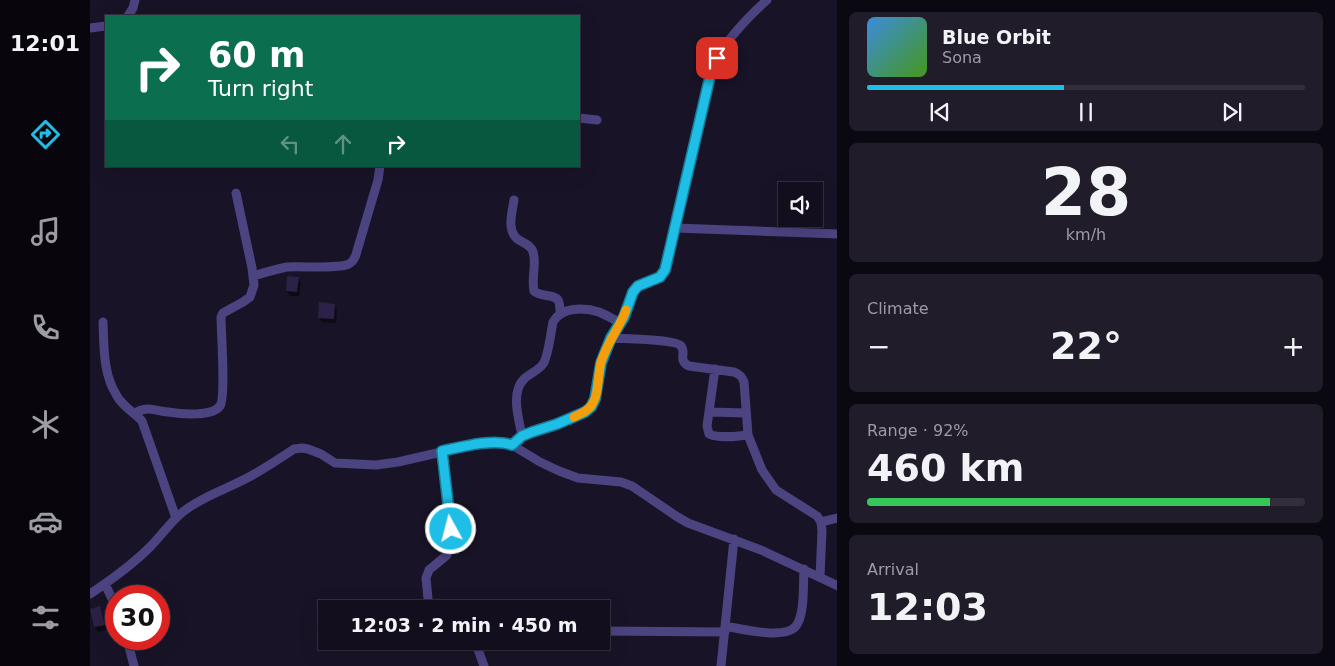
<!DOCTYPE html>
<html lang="en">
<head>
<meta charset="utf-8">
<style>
  body { margin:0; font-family:"DejaVu Sans",sans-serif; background:#201c2a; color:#f1f3f6; height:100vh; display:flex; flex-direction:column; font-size:19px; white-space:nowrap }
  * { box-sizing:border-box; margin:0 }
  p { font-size:16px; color:#9d9ca4 }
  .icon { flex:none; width:28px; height:28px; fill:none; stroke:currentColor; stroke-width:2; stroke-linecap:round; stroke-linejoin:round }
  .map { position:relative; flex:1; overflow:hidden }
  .panel { display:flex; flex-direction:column; gap:12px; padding:12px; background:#0a0810; width:498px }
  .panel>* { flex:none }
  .top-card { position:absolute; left:15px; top:15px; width:475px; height:152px; border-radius:0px; box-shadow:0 5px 20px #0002,0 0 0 1px #322e3b; background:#0b6e4f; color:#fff; overflow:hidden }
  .controls { position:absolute; left:688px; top:182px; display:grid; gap:10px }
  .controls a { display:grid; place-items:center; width:45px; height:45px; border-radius:0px; background:#130e1d; box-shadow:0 5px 20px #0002,0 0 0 1px #322e3b; font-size:25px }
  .speed { position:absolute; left:15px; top:585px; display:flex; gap:10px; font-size:25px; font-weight:700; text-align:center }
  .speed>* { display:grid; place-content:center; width:65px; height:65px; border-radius:50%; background:#130e1d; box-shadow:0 5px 20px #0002,0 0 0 1px #322e3b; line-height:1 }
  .speed .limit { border:8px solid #d22; background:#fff; color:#111 }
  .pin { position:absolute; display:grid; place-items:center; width:42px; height:42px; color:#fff; margin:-21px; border-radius:10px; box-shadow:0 2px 8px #0006 }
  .me { position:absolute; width:55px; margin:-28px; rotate:353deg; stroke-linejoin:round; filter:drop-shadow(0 0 4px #0008) }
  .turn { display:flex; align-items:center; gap:18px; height:105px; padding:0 20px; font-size:22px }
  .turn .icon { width:65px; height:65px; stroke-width:2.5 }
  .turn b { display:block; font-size:35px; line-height:42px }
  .lanes { display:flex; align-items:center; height:48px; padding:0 20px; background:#0003; justify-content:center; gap:25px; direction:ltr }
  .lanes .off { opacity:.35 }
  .big { font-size:38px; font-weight:700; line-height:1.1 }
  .panel .tile { flex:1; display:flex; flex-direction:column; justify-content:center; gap:8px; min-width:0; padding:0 18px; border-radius:8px; background:#201c2a }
  .panel .dial { align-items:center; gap:0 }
  .dial b { font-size:65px; line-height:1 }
  .song { display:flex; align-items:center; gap:15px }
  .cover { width:60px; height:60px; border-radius:8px; background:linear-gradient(135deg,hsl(210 70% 55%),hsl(100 70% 35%)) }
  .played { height:5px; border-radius:2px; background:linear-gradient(90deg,#1ebee6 45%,#322e3b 45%) }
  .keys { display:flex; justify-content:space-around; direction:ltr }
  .heat { display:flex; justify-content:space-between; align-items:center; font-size:28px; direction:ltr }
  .charge { height:8px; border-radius:4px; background:linear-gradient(90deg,#34c759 92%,#322e3b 0) }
  .trip { position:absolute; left:228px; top:600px; width:292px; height:50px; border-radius:0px; background:#130e1d; box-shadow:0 5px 20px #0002,0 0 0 1px #322e3b; font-weight:700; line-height:50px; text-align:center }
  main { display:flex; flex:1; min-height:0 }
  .tabs { display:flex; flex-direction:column; width:90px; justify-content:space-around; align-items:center; background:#08060c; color:#9d9ca4 }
  .tabs .icon { width:35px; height:35px }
  .tabs .on { color:#1ebee6 }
  .tabs b { font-size:22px; color:#f1f3f6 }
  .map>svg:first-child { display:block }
  .shadow { fill:#0007 }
  .building { fill:#2c2146 }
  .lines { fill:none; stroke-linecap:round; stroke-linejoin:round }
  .minor { stroke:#4c4381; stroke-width:9 }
  .route-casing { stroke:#147c96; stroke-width:12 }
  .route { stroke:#1ebee6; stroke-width:9 }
  .slow { stroke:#f59e0b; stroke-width:9 }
</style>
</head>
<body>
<main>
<nav class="tabs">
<b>12:01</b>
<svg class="icon on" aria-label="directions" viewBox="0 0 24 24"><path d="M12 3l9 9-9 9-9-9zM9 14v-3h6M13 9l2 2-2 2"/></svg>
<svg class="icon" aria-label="music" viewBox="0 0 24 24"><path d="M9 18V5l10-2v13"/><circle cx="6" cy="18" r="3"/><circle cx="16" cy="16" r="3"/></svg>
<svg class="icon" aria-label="phone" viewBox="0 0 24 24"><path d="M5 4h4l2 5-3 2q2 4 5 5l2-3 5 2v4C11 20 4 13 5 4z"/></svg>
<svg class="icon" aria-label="climate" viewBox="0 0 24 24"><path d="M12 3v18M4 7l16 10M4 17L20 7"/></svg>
<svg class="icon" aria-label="car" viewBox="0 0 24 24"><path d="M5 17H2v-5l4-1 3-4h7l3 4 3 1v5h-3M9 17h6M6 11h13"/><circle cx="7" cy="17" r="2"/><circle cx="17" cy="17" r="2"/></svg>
<svg class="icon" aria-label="filters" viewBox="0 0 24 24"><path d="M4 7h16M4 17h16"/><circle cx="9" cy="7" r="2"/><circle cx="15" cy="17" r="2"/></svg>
</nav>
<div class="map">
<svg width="748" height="666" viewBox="0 0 748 666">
  <rect width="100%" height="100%" fill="#191327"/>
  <path class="shadow" d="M 208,278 L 211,283 L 209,296 L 200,296 L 197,291 Z
    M 244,305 L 247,310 L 246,323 L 232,322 L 229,317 Z
    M 9,608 L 12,612 L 16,630 L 8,632 L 5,627 L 1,610 Z"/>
  <path class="building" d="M 197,276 L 209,277 L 207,292 L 196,291 Z
    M 229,302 L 245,304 L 244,319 L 228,318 Z
    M 10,606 L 15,625 L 4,627 L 0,609 Z"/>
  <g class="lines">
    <path class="minor" d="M 38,16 L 43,8 L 45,0
      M 0,28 L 16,26
      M 489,118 L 507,120
      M 424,200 C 422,213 416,232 429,240 C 435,244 441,245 443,252 C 447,264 441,278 444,291 C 450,297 464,294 468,300 C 470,303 470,310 470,313
      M 585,228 L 748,234
      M 163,276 C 174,273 186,269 197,267 C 211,266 249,269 259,264 C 264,261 266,256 267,251 L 288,180 L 290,166
      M 13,322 C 14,347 13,375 27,396 C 33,407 44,412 52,421 L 86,518
      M 521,338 C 532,339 585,339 591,346 C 597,353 587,360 599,366 L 644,372 C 649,374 652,376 654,382 L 658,435 L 672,470 L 686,490 L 727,516 L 731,522 L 732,531 L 730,577
      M 625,369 L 617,426 L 619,434 C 630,439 646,436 658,435
      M 619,412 L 656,413
      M 45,413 C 58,405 65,411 78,412 C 91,414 122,417 130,406 C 136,398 131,330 131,317 L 133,313 L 153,302 L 160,297 L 164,285 L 162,268 L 146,193
      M 432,436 C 429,419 420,393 434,379 C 440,373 448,371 453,364 C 458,358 461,331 463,322 C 471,307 494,307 509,312 C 516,315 523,319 531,323
      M 422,445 L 432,436 L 442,432 L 467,424 L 495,412 L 501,407 L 505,399 L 511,363 L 521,338 L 534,317 L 543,292 L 548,286 L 570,277 L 575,270 L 622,68 C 633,44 657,18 677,0
      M 731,522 L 748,518
      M 15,584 L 26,607
      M 0,594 C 21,580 42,565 60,547 C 72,535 81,521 94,511 C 113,496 137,489 159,477 C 174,469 189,459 204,449 L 212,448 L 218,449 L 231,454 L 245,463 L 286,465 L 308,462 L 369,448 L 403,442 L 415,442 L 422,445 L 450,462 L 469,471 L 488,478 L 531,482 L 542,486 L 586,516 L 598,523 L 671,550 L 748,586
      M 339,609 L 336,578 L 339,570 L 357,555 L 361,544 L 361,529 L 352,451
      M 635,626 C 651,629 695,640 706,626 C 715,615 713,583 714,569
      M 511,631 L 635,632
      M 37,639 L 44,666
      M 385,641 L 394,666
      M 631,666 L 644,539"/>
  </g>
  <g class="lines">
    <g class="route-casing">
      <path id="route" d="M 361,529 L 352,451 C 371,447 403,438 422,445 L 432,436 L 442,432 L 467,424 L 495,412 L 501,407 L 505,399 L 511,363 L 521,338 L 534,317 L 543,292 L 548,286 L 570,277 L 575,270 L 622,68 L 627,58"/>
    </g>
    <use href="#route" class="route"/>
    <path class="slow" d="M 484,417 C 490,414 496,412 500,407 C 510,396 507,376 511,362 C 517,343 529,329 536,310"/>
  </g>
</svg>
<div class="controls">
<a><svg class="icon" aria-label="sound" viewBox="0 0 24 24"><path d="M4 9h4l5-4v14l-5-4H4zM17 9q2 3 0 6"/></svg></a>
</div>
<div class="speed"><div class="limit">30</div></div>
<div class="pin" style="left:627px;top:58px;background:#d93025"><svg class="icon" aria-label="arrive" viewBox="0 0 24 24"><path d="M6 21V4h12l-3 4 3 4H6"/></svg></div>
<svg class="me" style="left:361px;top:529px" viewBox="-20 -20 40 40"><circle r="17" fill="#1ebee6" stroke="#fff" stroke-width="3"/><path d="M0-11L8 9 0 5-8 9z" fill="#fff"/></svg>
<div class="trip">12:03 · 2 min · 450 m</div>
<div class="top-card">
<div class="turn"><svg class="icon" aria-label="right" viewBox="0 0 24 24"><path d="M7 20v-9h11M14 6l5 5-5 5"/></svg><div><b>60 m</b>Turn right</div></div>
<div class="lanes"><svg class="icon off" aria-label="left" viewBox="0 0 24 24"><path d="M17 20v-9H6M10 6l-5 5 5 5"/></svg><svg class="icon off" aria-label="ahead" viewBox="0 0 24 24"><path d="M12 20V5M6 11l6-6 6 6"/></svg><svg class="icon" aria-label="right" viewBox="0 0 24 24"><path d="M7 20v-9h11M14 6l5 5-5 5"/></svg></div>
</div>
</div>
<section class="panel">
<div class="tile">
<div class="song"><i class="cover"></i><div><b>Blue Orbit</b><p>Sona</p></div></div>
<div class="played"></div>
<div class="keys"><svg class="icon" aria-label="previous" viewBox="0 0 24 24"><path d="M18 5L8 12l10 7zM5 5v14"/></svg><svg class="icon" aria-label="pause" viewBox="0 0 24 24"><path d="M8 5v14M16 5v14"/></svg><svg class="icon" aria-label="next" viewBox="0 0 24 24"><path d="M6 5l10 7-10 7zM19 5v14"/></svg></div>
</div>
<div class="tile dial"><b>28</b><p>km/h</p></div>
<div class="tile"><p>Climate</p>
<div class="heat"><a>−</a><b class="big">22°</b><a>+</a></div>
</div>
<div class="tile"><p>Range · 92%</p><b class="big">460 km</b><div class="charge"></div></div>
<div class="tile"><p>Arrival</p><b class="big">12:03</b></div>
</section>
</main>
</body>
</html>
